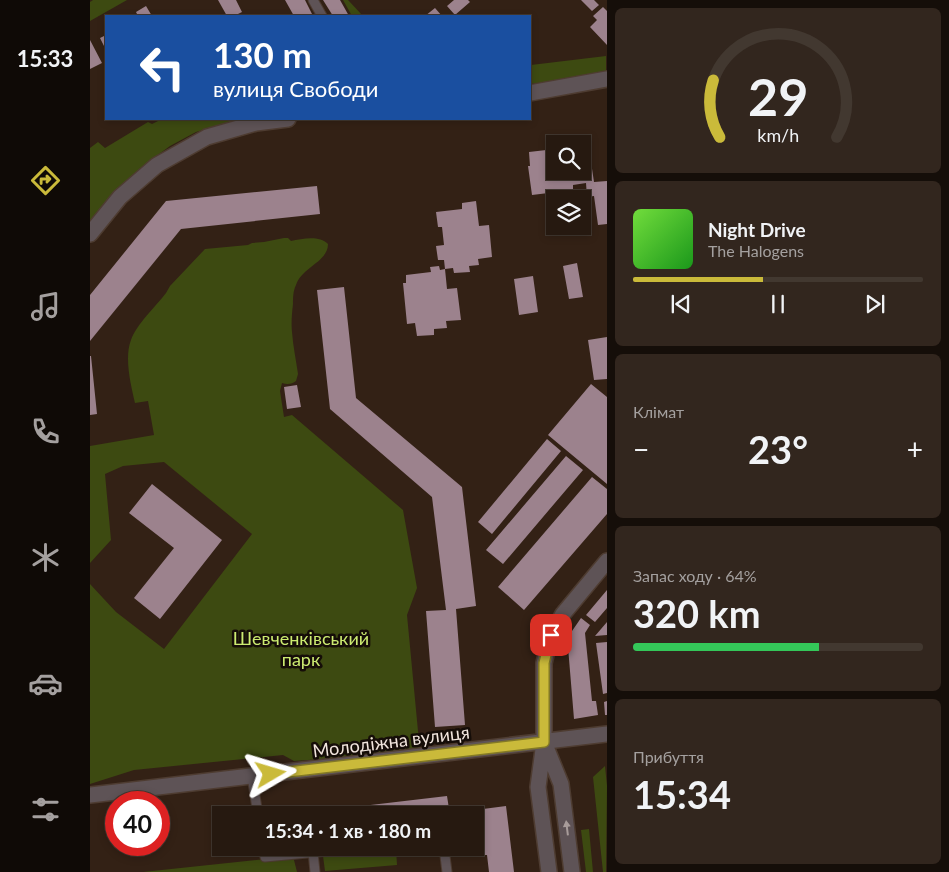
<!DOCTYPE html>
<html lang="uk">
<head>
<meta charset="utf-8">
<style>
  body { margin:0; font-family:Lato,sans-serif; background:#32261e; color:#f1f3f6; height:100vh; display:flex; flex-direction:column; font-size:19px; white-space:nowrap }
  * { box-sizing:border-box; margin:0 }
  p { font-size:16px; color:#a4a09f }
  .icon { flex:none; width:28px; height:28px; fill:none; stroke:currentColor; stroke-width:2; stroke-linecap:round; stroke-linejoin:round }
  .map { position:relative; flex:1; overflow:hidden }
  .details { display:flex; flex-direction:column; gap:8px; padding:8px; background:#150e09; width:342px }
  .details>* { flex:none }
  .top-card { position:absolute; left:15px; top:15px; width:426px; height:105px; border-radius:0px; box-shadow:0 2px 8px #0003,0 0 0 1px #423830; background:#1a4fa0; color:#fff; overflow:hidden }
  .controls { position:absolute; left:456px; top:135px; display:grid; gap:10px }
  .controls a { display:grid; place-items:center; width:45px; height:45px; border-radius:0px; background:#261910; box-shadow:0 2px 8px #0003,0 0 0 1px #423830; font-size:25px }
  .speed { position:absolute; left:15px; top:791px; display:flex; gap:10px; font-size:25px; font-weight:700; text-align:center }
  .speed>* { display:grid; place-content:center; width:65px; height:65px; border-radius:50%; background:#261910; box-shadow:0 2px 8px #0003,0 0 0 1px #423830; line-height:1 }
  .speed .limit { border:8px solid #d22; background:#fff; color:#111 }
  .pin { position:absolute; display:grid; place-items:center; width:42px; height:42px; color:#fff; margin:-21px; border-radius:10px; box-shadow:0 2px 8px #0006 }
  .me { position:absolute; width:55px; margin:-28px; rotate:83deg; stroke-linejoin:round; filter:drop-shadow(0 0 4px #0008) }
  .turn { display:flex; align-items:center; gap:18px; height:105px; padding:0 25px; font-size:22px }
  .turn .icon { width:65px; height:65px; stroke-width:2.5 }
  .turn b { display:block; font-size:35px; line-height:42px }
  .big { font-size:38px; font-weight:700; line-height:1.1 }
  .details .card { flex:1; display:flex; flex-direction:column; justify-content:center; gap:8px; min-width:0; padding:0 18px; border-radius:8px; background:#32261e }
  .details .dial { align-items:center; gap:0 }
  .dial svg { height:130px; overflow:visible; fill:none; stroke:#423830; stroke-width:7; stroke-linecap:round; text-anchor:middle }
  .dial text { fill:#f1f3f6; stroke:none }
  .song { display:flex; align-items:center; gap:15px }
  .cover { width:60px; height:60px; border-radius:8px; background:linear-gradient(135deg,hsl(100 70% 55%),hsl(120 70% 35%)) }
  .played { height:5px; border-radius:2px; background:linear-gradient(90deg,#caba3a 45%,#423830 45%) }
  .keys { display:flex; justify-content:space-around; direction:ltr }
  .heat { display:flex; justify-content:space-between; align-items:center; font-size:28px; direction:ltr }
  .charge { height:8px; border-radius:4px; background:linear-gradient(90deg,#34c759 64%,#423830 0) }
  .trip { position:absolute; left:122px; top:806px; width:272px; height:50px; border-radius:0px; background:#261910; box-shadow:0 2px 8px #0003,0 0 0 1px #423830; font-weight:700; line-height:50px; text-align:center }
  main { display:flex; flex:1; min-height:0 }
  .tab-bar { display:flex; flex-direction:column; width:90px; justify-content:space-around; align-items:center; background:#0f0a06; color:#a4a09f }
  .tab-bar .icon { width:35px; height:35px }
  .tab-bar .current { color:#caba3a }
  .tab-bar b { font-size:22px; color:#f1f3f6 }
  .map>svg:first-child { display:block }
  .green { fill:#3d4a11 }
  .building { fill:#9c828d }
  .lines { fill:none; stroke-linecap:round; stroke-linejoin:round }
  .service-casing { stroke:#4e3c31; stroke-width:11 }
  .tertiary-casing { stroke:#4e3c31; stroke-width:18 }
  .service { stroke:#5e5356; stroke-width:9 }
  .tertiary { stroke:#5e5356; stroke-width:15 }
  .oneway { fill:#a89c9a }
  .route-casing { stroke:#837926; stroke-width:12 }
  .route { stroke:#caba3a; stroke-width:9 }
  .labels { text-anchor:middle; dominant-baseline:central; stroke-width:5; stroke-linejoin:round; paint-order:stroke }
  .park-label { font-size:18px; fill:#cceb71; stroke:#150d08 }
  .street-label { font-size:18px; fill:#f1e5dd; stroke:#150d08 }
</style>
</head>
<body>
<main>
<nav class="tab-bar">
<b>15:33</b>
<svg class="icon current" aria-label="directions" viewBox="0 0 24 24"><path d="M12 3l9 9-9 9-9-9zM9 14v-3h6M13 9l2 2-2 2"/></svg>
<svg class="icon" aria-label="music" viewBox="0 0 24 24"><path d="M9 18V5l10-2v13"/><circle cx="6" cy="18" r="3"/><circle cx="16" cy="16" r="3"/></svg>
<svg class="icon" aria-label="phone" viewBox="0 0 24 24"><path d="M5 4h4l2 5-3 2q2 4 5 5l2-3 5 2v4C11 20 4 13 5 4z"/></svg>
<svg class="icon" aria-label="climate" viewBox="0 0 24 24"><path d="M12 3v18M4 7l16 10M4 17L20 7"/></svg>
<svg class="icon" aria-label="car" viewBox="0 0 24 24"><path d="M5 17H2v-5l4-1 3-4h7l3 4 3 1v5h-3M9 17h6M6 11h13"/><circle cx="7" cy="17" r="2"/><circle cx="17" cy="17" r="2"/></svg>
<svg class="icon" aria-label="filters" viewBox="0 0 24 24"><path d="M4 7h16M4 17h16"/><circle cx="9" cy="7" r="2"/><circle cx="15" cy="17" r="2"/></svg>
</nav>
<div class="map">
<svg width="517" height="872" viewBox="0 0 517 872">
  <rect width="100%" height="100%" fill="#332115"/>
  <path class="green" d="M 3,0 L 37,0 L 0,21 L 0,2 Z
    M 253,0 L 258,0 L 273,16 L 262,16 Z
    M 516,56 L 516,74 L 440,84 L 440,64 L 441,65 Z
    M 72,119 L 151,119 L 106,132 L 80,146 L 53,166 L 35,182 L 0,221 L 0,148 L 8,142 L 15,148 L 58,122 L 62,124 Z
    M 194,238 L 198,238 L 201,241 C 212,239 229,235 238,244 C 238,262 212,267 206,285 C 203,291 203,298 203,304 C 202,313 201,323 202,332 C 203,346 206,360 208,374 L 206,381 C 202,384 198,385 192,383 L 190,391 L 194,417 L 202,415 L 313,510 L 327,588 L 317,615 L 330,752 L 204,761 L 193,755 L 44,770 L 0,784 L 0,584 L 26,612 L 74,649 L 162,534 L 74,462 L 33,466 L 15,474 L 21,540 L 0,563 L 0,446 L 64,435 L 58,401 L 45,403 C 41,385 34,358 41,340 C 46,325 66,306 76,293 L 80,286 L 115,249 L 158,245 L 162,243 L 174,242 Z
    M 515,766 L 517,786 L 516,872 L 513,872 L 503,777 Z
    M 499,829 L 503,872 L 496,872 L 491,830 Z
    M 301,848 L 306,848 L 307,865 L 235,871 L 233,856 Z
    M 203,856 L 207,872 L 53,872 Z"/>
  <path class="building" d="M 128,0 L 146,0 L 152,12 L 144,16 L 137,16 Z
    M 195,0 L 215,0 L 223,16 L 204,16 Z
    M 233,0 L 250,0 L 259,16 L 243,16 Z
    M 364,0 L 378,0 L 380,2 L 365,15 L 357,6 Z
    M 491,0 L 504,0 L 509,5 L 502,11 Z
    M 56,6 L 62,16 L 48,16 L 46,12 Z
    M 513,7 L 517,11 L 517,45 L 500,27 L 507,20 L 503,16 Z
    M 345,8 L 352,16 L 335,16 Z
    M 16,35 L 16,50 L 10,38 Z
    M 0,40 L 12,63 L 0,69 Z
    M 495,137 L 498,163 L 501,162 L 504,182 L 517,181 L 517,224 L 508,225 L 504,196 L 497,197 L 496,183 L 483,185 L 483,190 L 442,195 L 438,166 L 440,166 L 439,152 L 465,149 L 465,171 L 492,171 L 492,144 L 479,144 L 478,138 Z
    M 227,186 L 230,214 L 91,229 L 0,341 L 0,295 L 76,201 Z
    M 386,201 L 389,226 L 399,225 L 402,257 L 388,259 L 389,265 L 379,266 L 380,272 L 364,273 L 363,268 L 355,269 L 354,260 L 348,260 L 346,246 L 354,245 L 352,227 L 348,227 L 346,212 L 372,209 L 372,203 Z
    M 487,263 L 493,297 L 479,299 L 473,266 Z
    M 349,266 L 350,270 L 355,269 L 357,289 L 367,288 L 371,320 L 356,321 L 357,328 L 344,329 L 344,335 L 327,336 L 325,323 L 317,324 L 313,283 L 316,283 L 316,275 L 341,272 L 340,267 Z
    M 443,276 L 448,312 L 429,315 L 424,279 Z
    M 254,287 L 266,398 L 372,487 L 386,606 L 366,609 L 375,725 L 345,727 L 336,611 L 356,610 L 342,497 L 240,409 L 227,290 Z
    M 517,337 L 517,379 L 504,380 L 498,340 Z
    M 0,356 L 1,356 L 7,414 L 0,415 Z
    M 501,384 L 517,397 L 517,484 L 458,435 Z
    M 207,385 L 211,407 L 197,409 L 194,387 Z
    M 457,439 L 471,451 L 402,534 L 388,522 Z
    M 476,456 L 493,470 L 413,564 L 396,550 Z
    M 502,477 L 517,489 L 517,514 L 434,610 L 408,587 Z
    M 62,484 L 132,540 L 70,619 L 44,598 L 84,548 L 39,513 Z
    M 517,590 L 517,608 L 505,622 L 496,615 Z
    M 491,618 L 500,625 L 495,633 L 502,701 L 506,701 L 508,715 L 484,719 L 478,647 L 482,631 Z
    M 517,622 L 517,635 L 505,636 Z
    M 517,642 L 517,693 L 513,694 L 506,643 Z
    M 517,701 L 517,715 L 515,715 L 514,702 Z
    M 357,796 L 360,815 L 205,815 L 204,814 Z
    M 416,806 L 424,872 L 399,872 L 397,855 L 394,855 L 390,820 L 395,820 L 393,809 Z"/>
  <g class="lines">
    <g class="service-casing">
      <path id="service" d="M 223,0 L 232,16
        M 162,776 L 168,815
        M 173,848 L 175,857 L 270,848
        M 354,848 L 357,872
        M 223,852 L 225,872"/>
    </g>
    <g class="tertiary-casing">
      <path id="tertiary" d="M 440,93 L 517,79
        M 0,234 L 30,197 L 67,165 L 117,137 L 166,123 L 198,119
        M 454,742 L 471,784 L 482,872
        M 0,795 L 517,734
        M 459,872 L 448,787 L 454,742 L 454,663 L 461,635 L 473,614 L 517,561"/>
    </g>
    <use href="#service" class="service"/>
    <use href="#tertiary" class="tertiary"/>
  </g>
  <defs><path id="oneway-solid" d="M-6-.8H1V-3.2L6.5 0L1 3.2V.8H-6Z" transform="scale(1.25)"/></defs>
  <use class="oneway" href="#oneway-solid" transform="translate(477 828) rotate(-97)"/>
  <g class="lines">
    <g class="route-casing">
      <path id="route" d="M 181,774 L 454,742 L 454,663 L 461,635"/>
    </g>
    <use href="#route" class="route"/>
  </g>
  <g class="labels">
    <g class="park-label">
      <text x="211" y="638">Шевченківський<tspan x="211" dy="21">парк</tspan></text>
    </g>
    <g class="street-label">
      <text transform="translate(301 741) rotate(-7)">Молодіжна вулиця</text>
    </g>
  </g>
</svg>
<div class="controls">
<a><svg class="icon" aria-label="search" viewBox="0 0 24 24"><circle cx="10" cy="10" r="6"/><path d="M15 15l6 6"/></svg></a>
<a><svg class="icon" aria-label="layers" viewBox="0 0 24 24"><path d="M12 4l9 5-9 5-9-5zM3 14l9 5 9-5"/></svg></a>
</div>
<div class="speed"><div class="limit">40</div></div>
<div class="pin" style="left:461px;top:635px;background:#d93025"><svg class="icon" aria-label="arrive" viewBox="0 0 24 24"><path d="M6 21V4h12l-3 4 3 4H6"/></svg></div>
<svg class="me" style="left:181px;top:774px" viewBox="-20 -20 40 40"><path d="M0-17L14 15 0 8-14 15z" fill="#caba3a" stroke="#fff" stroke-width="4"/></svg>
<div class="trip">15:34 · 1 хв · 180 m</div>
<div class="top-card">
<div class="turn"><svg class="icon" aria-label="left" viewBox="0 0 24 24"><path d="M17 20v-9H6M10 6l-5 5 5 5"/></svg><div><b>130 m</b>вулиця Свободи</div></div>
</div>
</div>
<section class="details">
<div class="card dial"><svg viewBox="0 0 100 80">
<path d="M14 69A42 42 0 1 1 86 69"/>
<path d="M14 69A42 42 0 0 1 10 34" stroke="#caba3a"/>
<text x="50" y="56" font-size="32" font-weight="700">29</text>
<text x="50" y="72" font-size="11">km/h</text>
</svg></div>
<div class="card">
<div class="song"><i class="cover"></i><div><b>Night Drive</b><p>The Halogens</p></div></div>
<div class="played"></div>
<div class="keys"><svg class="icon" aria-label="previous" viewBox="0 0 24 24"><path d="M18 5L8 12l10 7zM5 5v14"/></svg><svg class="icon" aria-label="pause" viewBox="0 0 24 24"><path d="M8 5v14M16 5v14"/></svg><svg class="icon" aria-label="next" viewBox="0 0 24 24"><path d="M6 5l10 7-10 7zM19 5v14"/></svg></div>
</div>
<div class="card"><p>Клімат</p>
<div class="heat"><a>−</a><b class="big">23°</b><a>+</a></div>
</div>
<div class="card"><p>Запас ходу · 64%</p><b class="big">320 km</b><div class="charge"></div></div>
<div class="card"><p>Прибуття</p><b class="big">15:34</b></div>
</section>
</main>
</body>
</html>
